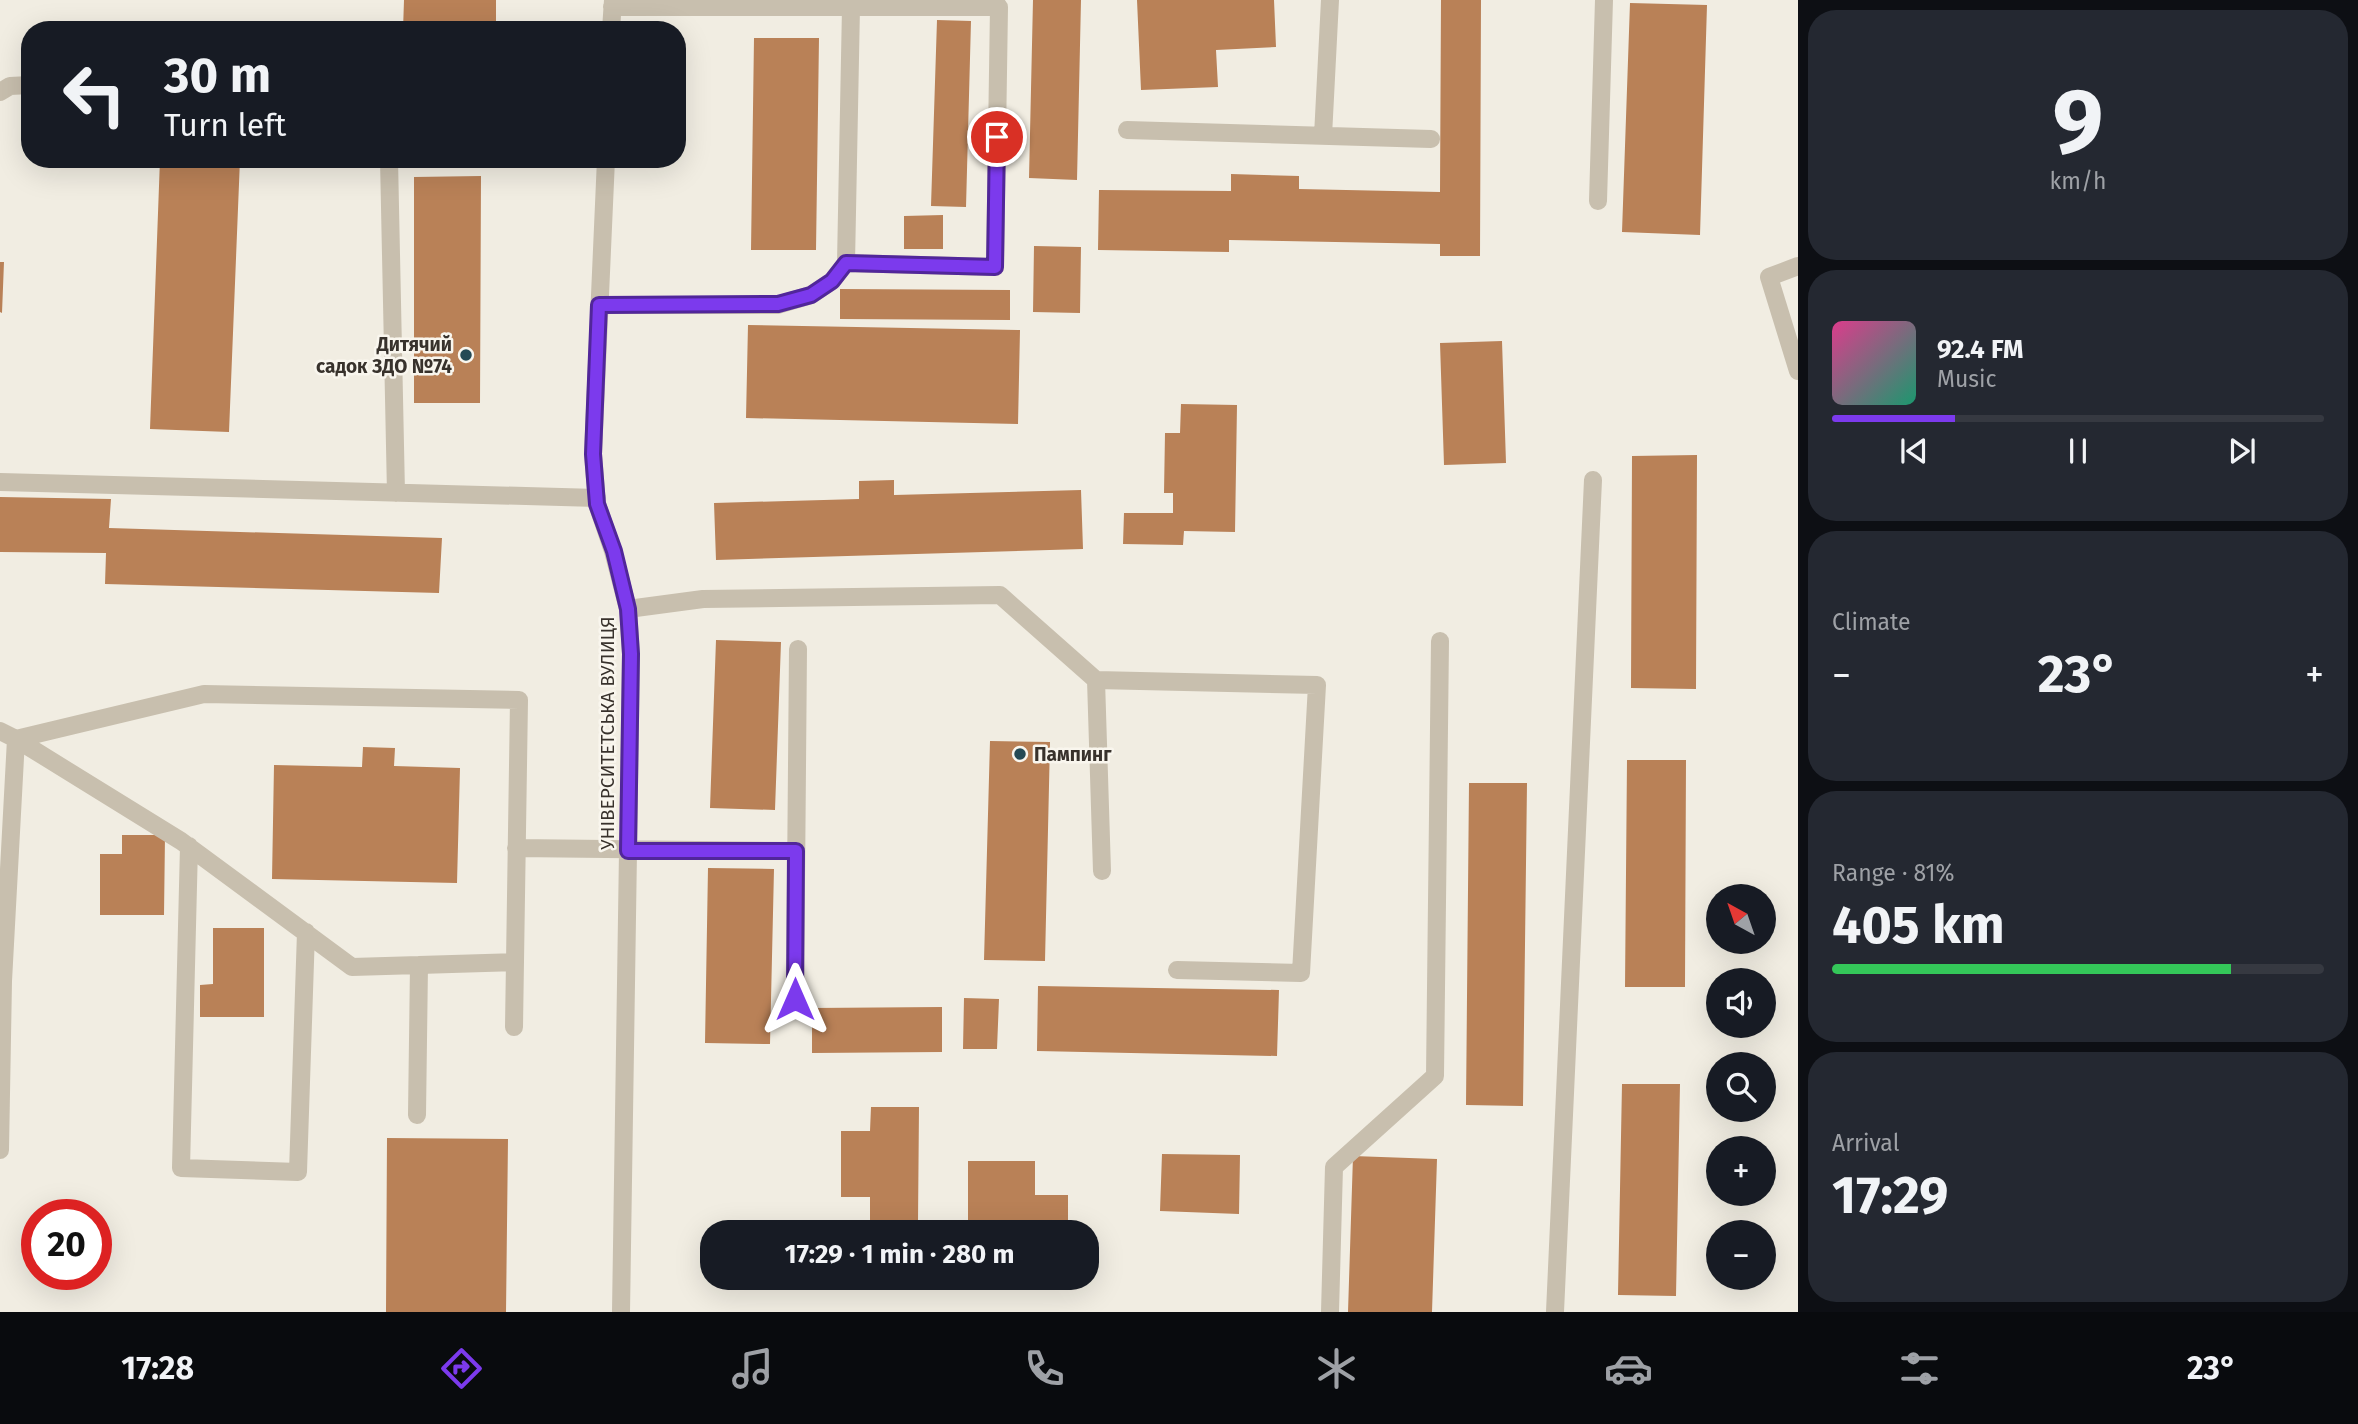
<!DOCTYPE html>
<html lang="en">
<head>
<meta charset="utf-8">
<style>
  body { margin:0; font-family:"Fira Sans",sans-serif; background:#242831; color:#f1f3f6; height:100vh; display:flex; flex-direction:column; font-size:26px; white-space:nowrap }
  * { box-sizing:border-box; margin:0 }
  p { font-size:23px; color:#9ea1a6 }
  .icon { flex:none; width:38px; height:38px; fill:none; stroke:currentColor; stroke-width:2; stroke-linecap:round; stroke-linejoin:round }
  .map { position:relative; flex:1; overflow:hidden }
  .sheet { display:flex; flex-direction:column; gap:10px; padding:10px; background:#0d0f14; width:560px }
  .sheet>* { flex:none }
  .top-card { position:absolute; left:21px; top:21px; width:665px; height:147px; border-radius:28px; box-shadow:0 7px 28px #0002; background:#171b24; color:#f1f3f6; overflow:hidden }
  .needle { width:46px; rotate:320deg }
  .tools { position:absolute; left:1706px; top:884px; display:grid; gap:14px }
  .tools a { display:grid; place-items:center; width:70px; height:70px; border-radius:50%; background:#171b24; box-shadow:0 7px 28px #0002; font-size:35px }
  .speed { position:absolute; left:21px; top:1199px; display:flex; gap:14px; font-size:35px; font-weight:700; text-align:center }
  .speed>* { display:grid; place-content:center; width:91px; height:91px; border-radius:50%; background:#171b24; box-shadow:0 7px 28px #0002; line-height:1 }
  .speed .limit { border:10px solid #d22; background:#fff; color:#111 }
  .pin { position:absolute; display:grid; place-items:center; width:60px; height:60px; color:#fff; margin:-30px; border:4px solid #fff; border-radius:50%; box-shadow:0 2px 7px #0007 }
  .me { position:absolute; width:77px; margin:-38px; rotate:0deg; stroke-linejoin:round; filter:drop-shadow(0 0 5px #0008) }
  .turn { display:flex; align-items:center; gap:24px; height:147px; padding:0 28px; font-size:32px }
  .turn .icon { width:91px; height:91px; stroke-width:2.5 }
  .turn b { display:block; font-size:49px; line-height:60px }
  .big { font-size:52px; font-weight:700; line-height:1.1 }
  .sheet .card { flex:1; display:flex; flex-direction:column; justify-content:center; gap:10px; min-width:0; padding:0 24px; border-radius:28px; background:#242831 }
  .sheet .dial { align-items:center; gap:0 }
  .dial b { font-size:91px; line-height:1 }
  .song { display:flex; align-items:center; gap:21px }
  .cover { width:84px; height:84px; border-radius:10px; background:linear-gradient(135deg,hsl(330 70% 55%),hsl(160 70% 35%)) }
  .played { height:7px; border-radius:4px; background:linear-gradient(90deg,#7c3aed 25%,#363941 25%) }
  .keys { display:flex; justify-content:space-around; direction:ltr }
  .heat { display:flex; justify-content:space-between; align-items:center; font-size:38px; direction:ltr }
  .charge { height:10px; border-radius:5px; background:linear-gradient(90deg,#34c759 81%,#363941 0) }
  .trip { position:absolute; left:700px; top:1220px; width:399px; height:70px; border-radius:28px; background:#171b24; box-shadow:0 7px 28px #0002; font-weight:700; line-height:70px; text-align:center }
  .dock { display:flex; height:112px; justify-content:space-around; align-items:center; background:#090b0e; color:#9ea1a6 }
  .dock .icon { width:49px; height:49px }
  .dock .current { color:#7c3aed }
  .dock b { font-size:32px; color:#f1f3f6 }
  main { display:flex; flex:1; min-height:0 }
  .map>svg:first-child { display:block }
  .building { fill:#b98157 }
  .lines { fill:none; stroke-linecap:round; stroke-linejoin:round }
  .minor { stroke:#c8bfae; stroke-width:18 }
  .route-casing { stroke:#51269a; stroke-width:18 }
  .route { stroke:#7c3aed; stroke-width:12 }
  .poi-dot { fill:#254a55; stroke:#f9f6ee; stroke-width:2.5 }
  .labels { text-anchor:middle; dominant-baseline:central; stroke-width:5; stroke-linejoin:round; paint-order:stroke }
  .poi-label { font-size:19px; font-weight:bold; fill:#38322c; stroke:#f9f6ee; text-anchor:end }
  .street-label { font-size:19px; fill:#38322c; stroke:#f9f6ee }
</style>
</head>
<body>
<main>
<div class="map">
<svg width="1798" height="1312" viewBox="0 0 1798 1312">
  <rect width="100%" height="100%" fill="#f1ede2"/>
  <path class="building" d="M 404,0 L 496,0 L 496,30 L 403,30 Z
    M 1033,0 L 1081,0 L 1077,180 L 1029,178 Z
    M 1137,0 L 1274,0 L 1276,47 L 1216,50 L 1218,87 L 1141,90 Z
    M 1441,0 L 1481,0 L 1480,256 L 1440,256 L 1440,244 L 1229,240 L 1229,252 L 1098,250 L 1099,190 L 1231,191 L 1231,174 L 1299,176 L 1299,189 L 1440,192 Z
    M 1630,3 L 1707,5 L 1700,235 L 1622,232 Z
    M 937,20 L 971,21 L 966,207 L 931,206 Z
    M 754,38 L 819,38 L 816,250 L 751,250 Z
    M 160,159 L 240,159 L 229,432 L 150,429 Z
    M 481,176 L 480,403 L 414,403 L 414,177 Z
    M 943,215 L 943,249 L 904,249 L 904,216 Z
    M 1034,246 L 1081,247 L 1080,313 L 1033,312 Z
    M 0,262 L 4,262 L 2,313 L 0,312 Z
    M 840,289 L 1010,290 L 1010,320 L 840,319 Z
    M 748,325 L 1020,330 L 1018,424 L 746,418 Z
    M 1502,341 L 1506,463 L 1444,465 L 1440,343 Z
    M 1181,404 L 1237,405 L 1235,532 L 1184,531 L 1183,545 L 1123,544 L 1124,513 L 1173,513 L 1173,493 L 1164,493 L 1165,433 L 1180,433 Z
    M 1697,455 L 1696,689 L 1631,688 L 1632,456 Z
    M 894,480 L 894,495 L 1081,490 L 1083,549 L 716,560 L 714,503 L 859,499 L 859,481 Z
    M 0,497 L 111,499 L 109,528 L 442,538 L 439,593 L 105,584 L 106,553 L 0,552 Z
    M 716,640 L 781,642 L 775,810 L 710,808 Z
    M 990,741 L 1050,742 L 1045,961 L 984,960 Z
    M 363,747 L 395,748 L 394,766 L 460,768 L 457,883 L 272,879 L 274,765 L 362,767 Z
    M 1627,760 L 1686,760 L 1685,987 L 1625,987 Z
    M 1469,783 L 1527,783 L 1523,1106 L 1466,1105 Z
    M 122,835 L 165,835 L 164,915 L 100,915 L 100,854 L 122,854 Z
    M 708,868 L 774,869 L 770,1044 L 705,1043 Z
    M 213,928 L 264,928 L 264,1017 L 200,1017 L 200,985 L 213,984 Z
    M 1038,986 L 1279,990 L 1277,1056 L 1037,1051 Z
    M 964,998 L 999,999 L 997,1049 L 963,1049 Z
    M 942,1007 L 942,1052 L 812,1053 L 812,1008 Z
    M 1622,1084 L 1680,1084 L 1676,1296 L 1618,1295 Z
    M 871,1107 L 919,1107 L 918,1221 L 870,1221 L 870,1197 L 841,1197 L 841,1131 L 870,1131 Z
    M 387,1138 L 508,1139 L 506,1312 L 386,1312 Z
    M 1162,1154 L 1240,1155 L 1239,1214 L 1160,1211 Z
    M 1353,1156 L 1437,1159 L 1432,1312 L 1348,1312 Z
    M 968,1161 L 1035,1161 L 1035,1195 L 1068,1195 L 1068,1226 L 968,1226 Z"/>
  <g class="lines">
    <path class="minor" d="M 612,7 L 999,7 L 995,267 L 846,263
      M 611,30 L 613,0
      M 0,92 L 10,86 L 30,85
      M 1127,130 L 1431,139
      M 1323,136 L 1330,0
      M 389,159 L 396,493
      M 606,159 L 593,454 L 597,504 L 613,551 L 628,609 L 631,654 L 621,1312
      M 1598,201 L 1604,0
      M 1798,266 L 1769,277 L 1798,371
      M 599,305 L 777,305 L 811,295 L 832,281 L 846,263 L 851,7
      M 0,482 L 597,498
      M 628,609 L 703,599 L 1000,595 L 1096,680 L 1317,685 L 1301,973 L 1177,970
      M 1096,680 L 1102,871
      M 0,731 L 16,739 L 3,981 L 0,1150
      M 16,739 L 204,694 L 519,700 L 514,1027
      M 16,739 L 181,841 L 352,967 L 419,965 L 417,1115
      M 189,846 L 181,1168 L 298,1172 L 306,932
      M 516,848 L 796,851
      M 419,965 L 515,962
      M 795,999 L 798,649
      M 1330,1312 L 1334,1167 L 1435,1076 L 1440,641
      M 1555,1312 L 1593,480"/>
  </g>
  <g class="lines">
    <g class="route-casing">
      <path id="route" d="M 795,999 L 796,851 L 628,851 L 631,654 L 628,609 L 614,551 L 597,504 L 593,454 L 599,305 L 778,304 L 811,295 L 832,281 L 846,263 L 995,267 L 997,137"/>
    </g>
    <use href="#route" class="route"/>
  </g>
  <g class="poi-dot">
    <circle cx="466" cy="355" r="7"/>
    <circle cx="1020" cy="754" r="7"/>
  </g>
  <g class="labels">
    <g class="poi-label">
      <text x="452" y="344">Дитячий<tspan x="452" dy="22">садок ЗДО №74</tspan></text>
      <text x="1034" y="754" text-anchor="start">Пампинг</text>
    </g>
    <g class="street-label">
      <text transform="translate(607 733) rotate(-90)">УНІВЕРСИТЕТСЬКА ВУЛИЦЯ</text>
    </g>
  </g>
</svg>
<div class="tools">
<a><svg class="needle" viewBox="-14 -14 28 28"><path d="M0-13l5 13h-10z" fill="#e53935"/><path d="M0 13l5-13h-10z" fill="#9ea1a6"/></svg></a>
<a><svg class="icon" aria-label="sound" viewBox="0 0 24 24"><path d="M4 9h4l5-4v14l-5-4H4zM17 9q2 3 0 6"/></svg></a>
<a><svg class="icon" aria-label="search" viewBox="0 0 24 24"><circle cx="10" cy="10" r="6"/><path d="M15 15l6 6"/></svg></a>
<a>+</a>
<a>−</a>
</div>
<div class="speed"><div class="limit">20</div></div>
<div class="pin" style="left:997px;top:137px;background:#d93025"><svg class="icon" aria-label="arrive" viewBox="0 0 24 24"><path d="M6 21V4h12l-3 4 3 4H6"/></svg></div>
<svg class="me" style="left:795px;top:999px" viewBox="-20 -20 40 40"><path d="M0-17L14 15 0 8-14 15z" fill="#7c3aed" stroke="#fff" stroke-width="4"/></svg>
<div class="trip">17:29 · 1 min · 280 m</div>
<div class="top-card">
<div class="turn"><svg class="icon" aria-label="left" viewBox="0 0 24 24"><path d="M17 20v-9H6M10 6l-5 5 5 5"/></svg><div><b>30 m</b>Turn left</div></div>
</div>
</div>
<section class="sheet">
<div class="card dial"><b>9</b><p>km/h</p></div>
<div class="card">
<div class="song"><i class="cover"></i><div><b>92.4 FM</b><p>Music</p></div></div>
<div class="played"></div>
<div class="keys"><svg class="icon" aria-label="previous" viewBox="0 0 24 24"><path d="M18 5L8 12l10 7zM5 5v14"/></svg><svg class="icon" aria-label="pause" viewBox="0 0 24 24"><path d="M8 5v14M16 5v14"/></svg><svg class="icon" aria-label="next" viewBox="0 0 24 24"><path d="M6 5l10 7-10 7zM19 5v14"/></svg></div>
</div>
<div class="card"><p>Climate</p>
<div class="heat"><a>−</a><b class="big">23°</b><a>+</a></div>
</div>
<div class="card"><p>Range · 81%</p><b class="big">405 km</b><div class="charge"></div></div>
<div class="card"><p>Arrival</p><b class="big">17:29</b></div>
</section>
</main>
<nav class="dock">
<b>17:28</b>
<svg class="icon current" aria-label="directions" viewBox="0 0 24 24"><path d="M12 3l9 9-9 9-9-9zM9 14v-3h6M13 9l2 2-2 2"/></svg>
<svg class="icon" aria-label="music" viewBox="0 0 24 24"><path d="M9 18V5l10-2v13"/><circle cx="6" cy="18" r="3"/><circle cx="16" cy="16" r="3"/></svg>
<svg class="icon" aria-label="phone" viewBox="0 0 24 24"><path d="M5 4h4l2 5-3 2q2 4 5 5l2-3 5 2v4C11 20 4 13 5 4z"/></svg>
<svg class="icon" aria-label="climate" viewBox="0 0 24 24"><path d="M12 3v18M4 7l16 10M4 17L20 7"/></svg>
<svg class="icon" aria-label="car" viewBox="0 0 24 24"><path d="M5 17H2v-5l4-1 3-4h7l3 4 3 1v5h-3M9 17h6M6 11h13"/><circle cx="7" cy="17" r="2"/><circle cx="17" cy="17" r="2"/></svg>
<svg class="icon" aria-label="filters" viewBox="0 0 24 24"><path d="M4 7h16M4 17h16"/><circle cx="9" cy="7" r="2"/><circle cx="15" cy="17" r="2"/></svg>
<b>23°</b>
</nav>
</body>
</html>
